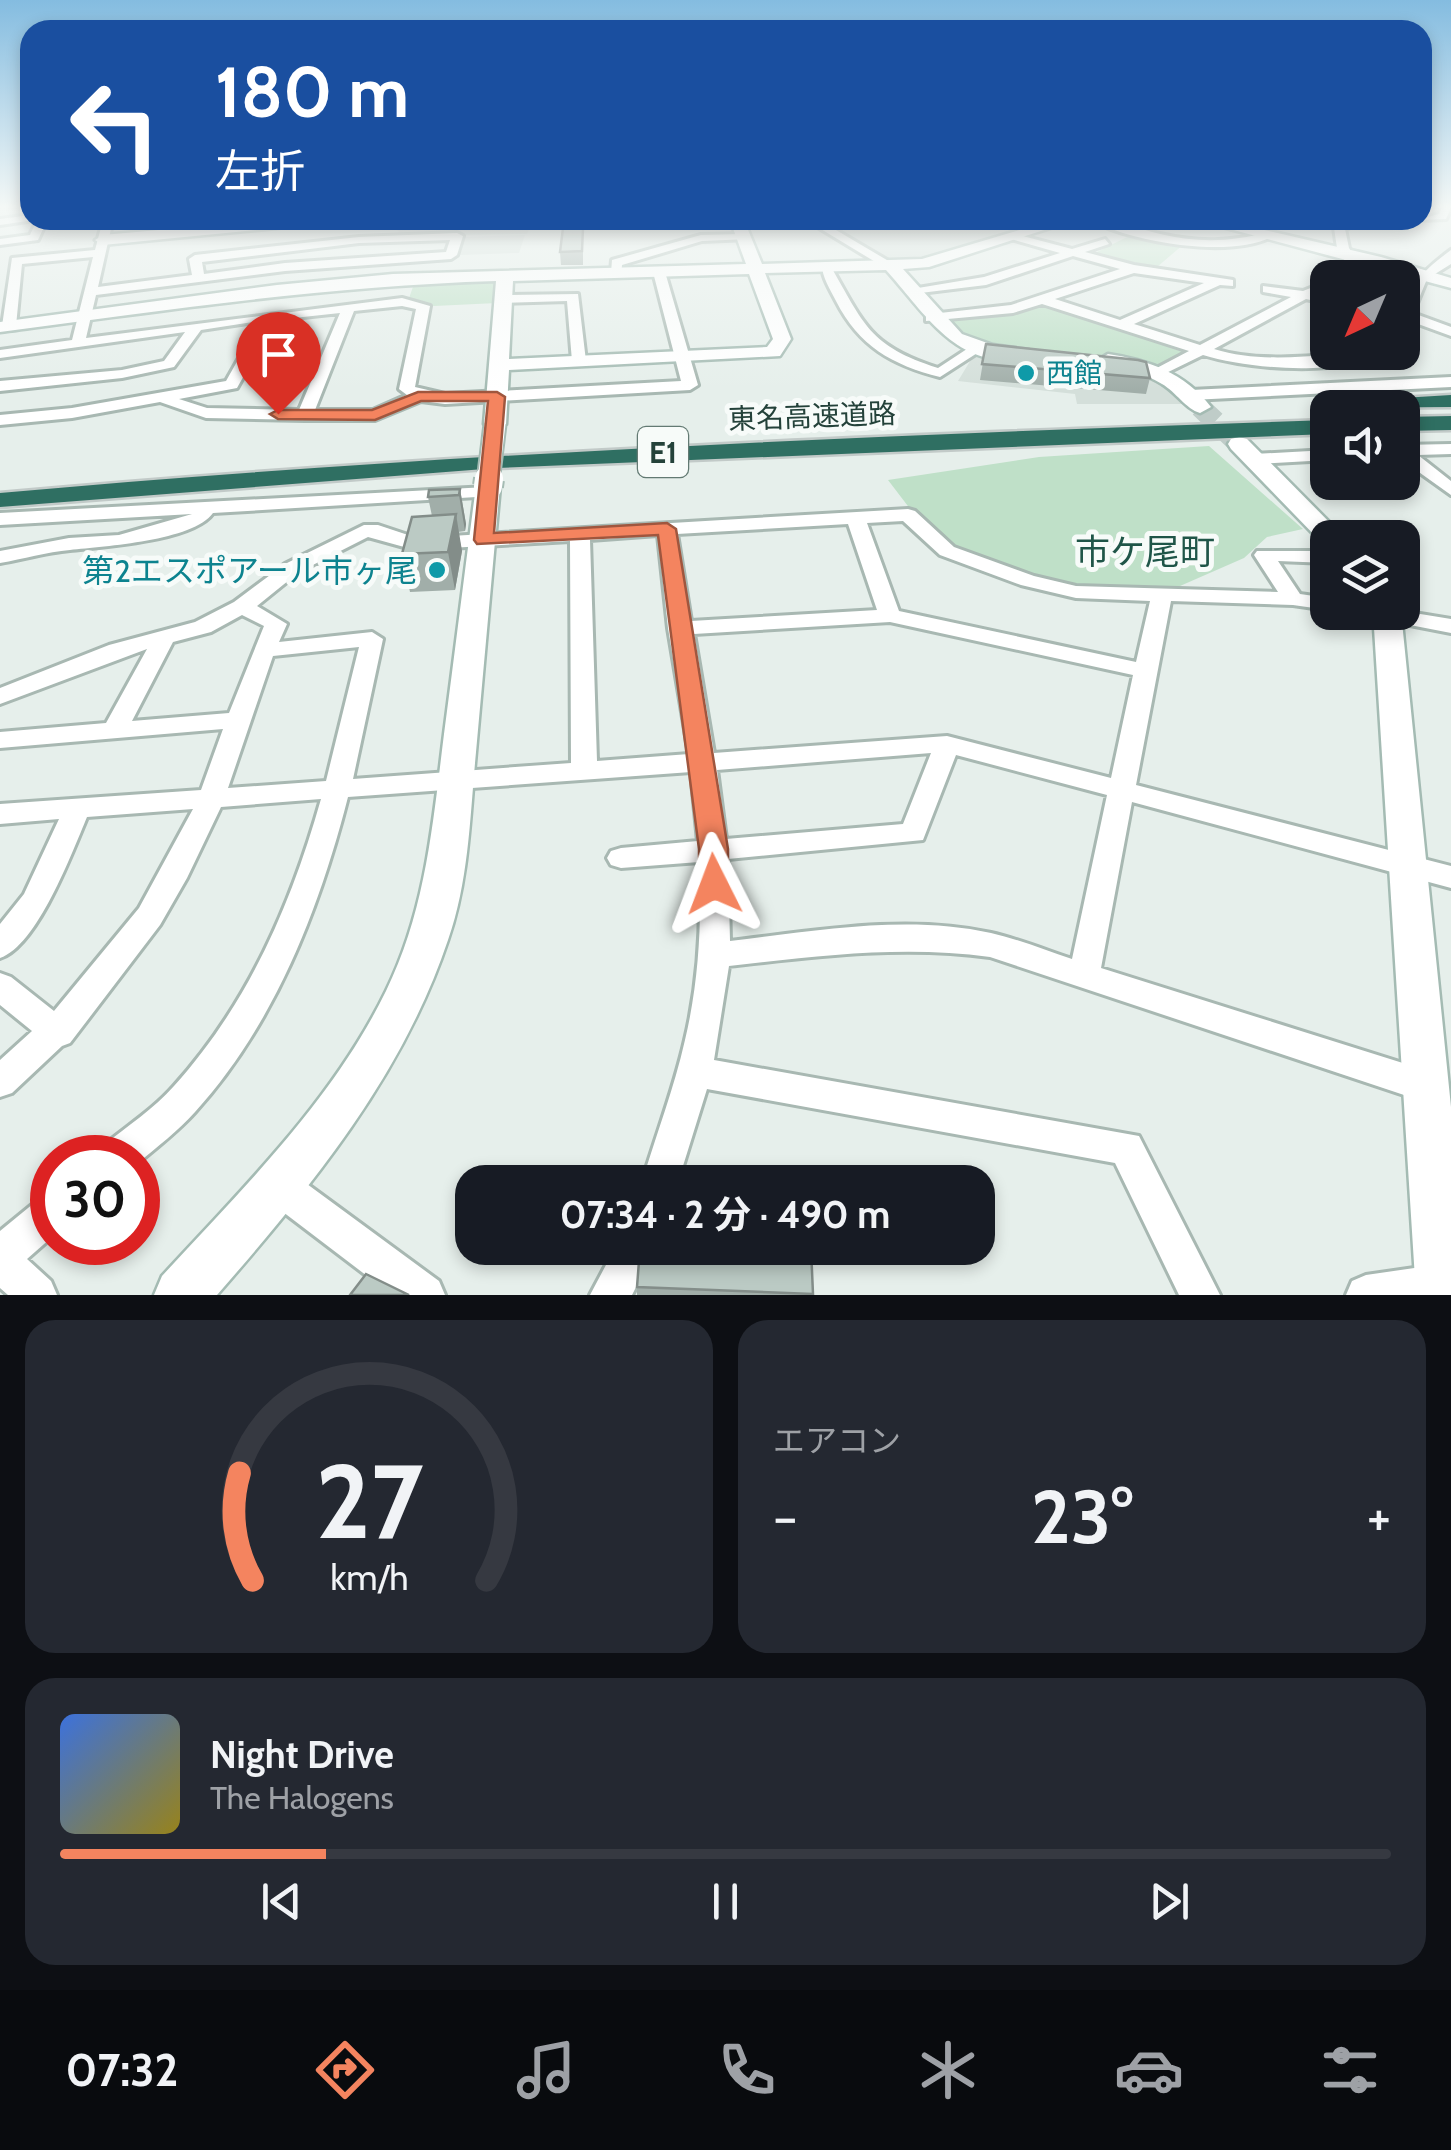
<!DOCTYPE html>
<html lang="ja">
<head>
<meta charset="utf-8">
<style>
  body { margin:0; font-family:Cabin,"Noto Sans JP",sans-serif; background:#242831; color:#f1f3f6; height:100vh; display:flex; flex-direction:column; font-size:38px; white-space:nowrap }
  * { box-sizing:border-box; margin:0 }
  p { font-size:32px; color:#9ea1a6 }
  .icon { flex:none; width:55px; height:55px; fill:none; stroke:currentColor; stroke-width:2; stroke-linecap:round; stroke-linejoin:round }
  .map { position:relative; height:1295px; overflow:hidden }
  .panel { display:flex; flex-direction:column; gap:25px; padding:25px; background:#0d0f14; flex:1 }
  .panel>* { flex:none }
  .hud { position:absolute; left:20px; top:20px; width:1412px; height:210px; border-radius:30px; box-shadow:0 5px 15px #0003; background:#1a4fa0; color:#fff; overflow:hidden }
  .needle { width:65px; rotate:224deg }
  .tools { position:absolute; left:1310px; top:260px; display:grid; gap:20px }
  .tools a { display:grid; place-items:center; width:110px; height:110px; border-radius:20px; background:#171b24; box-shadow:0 5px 15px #0003; font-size:50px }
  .speed { position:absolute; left:30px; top:1135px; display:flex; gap:20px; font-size:50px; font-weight:700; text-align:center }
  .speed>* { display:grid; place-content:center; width:130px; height:130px; border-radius:50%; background:#171b24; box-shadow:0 5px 15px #0003; line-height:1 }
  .speed .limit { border:15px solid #d22; background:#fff; color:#111 }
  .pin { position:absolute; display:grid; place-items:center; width:85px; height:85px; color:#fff; margin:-102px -42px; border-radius:50% 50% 50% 0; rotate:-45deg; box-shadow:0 0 10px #0007 }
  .pin .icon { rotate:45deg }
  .me { position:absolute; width:110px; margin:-55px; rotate:357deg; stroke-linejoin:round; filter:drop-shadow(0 0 8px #0008) }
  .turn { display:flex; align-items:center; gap:35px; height:210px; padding:0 30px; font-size:45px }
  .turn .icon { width:130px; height:130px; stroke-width:2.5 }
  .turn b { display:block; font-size:70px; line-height:85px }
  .big { font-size:75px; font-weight:700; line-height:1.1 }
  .panel .tile { flex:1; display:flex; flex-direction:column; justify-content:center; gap:15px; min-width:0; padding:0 35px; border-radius:30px; background:#242831 }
  .panel .dial { align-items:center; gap:0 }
  .dial svg { height:260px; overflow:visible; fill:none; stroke:#363941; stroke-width:7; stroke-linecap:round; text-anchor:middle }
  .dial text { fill:#f1f3f6; stroke:none }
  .song { display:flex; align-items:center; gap:30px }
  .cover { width:120px; height:120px; border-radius:15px; background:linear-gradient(135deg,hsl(220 70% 55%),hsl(50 70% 35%)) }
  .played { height:10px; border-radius:5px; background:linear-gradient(90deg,#f4845f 20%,#363941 20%) }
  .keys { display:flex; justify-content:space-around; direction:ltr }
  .heat { display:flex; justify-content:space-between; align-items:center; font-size:55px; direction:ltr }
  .panel .tiles { flex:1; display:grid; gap:25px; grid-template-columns:1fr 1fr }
  .tile:last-child { grid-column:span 2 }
  .trip { position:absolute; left:455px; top:1165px; width:540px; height:100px; border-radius:30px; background:#171b24; box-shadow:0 5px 15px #0003; font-weight:700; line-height:100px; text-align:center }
  .tab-bar { display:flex; height:160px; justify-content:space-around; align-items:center; background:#090b0e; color:#9ea1a6 }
  .tab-bar .icon { width:70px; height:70px }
  .tab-bar .current { color:#f4845f }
  .tab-bar b { font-size:45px; color:#f1f3f6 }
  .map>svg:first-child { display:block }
  .built { fill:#d4dfda }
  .green { fill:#bfe0c8 }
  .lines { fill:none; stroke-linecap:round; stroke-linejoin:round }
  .secondary-tunnel { stroke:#bfccc8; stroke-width:21; stroke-dasharray:21 10; stroke-linecap:butt }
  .street-casing { stroke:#a8b8b2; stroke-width:6 }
  .secondary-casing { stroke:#a4bbb3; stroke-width:5 }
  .highway-casing { stroke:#c2cac8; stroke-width:5 }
  .street { fill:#fff; fill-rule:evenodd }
  .secondary { fill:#fff; fill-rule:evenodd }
  .highway { fill:#2f6f62; fill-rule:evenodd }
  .secondary-bridge-far1-casing { stroke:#a4bbb3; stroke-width:25; stroke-linecap:butt }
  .secondary-bridge-casing { stroke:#a4bbb3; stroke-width:32; stroke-linecap:butt }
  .secondary-bridge-far1 { stroke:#fff; stroke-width:21 }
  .secondary-bridge { stroke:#fff; stroke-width:28 }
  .wall { fill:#a1aea9 }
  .shaded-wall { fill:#838d89 }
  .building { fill:#bbcac4; stroke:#838d89; stroke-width:2.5 }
  .route { fill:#f4845f; stroke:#9f563e; stroke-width:2.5 }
  .culture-dot { fill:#0f9aa8; stroke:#f7fbf9; stroke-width:4 }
  .labels { text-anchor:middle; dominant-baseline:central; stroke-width:10; stroke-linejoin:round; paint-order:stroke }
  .far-culture-label { font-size:28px; fill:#0d838f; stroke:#f7fbf9; text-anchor:start }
  .far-street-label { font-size:28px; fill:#24423a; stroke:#f7fbf9 }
  .shield { fill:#f7fbf9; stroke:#637a73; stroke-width:2.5 }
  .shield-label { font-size:30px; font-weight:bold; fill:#24423a }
  .culture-label { font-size:32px; fill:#0d838f; stroke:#f7fbf9; text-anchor:end }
  .neighbourhood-label { font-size:35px; fill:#1f5548; stroke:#f7fbf9 }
</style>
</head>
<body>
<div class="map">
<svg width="1451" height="1295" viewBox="0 0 1451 1295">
  <rect width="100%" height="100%" fill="#e6efeb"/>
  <path class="built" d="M 383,220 L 533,220 L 527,234 L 405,236 Z
    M 819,220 L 1059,220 L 939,258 L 896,263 Z
    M 525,235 L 519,253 L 459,255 L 463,237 Z
    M 978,348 L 1158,373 L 1189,404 L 1077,404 L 1075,394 L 958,381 Z"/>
  <path class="green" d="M 1135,233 L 1184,244 L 1157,267 L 1091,255 Z
    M 498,278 L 497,303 L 434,306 L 408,301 L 415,281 Z
    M 1047,301 L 1200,351 L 1158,373 L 978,348 L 931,318 Z
    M 1209,446 L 1303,529 L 1267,537 L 1244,558 L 1164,593 L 1073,587 L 1016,572 L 952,546 L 914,514 L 888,480 L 1039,457 Z"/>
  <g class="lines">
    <path class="secondary-tunnel" d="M 1200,407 L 1239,444"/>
    <g class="street-casing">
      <path id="street" d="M 1442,208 L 1451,208 L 1446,219 L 1417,220 L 1439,214 Z
        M 30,215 L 30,220 L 34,220 L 0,225 L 0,219 Z
        M 37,220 L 47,220 L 38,240 L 0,245 L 0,239 L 30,235 Z
        M 103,220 L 113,220 L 98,287 L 192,275 L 189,259 L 195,255 L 359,237 L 457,233 L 463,236 L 457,255 L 451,259 L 285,271 L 96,295 L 86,338 L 402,298 L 430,306 L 415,387 L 445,394 L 681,381 L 653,272 L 659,268 L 665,272 L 698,385 L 690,390 L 445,404 L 421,401 L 375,420 L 305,420 L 206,418 L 160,402 L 72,418 L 0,425 L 0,415 L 72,408 L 226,381 L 260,321 L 201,330 L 174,367 L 122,378 L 0,391 L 0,381 L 122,370 L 164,361 L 185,332 L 0,358 L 0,350 L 72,340 L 93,257 L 22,264 L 16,326 L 9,330 L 2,326 L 12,258 L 95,250 ZM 450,240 L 446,252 L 285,263 L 204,274 L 202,262 L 359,243 ZM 402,306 L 416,309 L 399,389 L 407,395 L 373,410 L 315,410 L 354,311 ZM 340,313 L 299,410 L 207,408 L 179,399 L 237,388 L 275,320 Z
        M 806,220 L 819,220 L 897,266 L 887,269 Z
        M 1091,220 C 1115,220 1137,228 1160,234 C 1199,243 1231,242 1269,232 L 1275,235 C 1233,260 1131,242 1091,220 Z
        M 1342,220 L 1370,220 L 1345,229 L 1349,248 L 1361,268 L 1352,278 L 1338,278 L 1349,267 L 1337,248 L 1334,228 Z
        M 745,234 L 749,239 L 702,241 L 622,265 L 621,276 L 611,273 L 612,260 L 701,235 Z
        M 1015,234 L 1072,249 L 1105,239 L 1109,244 L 1085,252 L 1134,265 L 1233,280 L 1233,286 L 1220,285 L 1134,324 L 1200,345 L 1291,297 L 1263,292 L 1263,286 L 1303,291 L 1328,281 L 1328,290 L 1317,294 L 1328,296 L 1328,304 L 1306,299 L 1214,349 C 1269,366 1327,352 1384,352 C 1341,377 1249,369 1203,355 L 1158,377 L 1153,376 L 1153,370 L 1189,351 L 1042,304 L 1013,313 L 926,321 L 926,315 L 931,314 L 1011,305 L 1120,269 L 1073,256 L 986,285 L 912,294 L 906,290 L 984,277 L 1060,253 L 1011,239 ZM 1134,273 L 1204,283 L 1120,320 L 1055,299 Z
        M 1451,250 L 1451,264 L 1427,279 L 1413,313 L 1451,327 L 1451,336 L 1410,321 L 1402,327 C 1402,289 1424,270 1451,250 Z
        M 822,265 L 830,265 C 864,324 869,346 938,368 L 973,345 L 985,348 L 940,377 C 892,365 859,346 836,301 C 830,289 822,277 822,265 Z
        M 578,294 L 586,361 L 579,365 L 572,361 L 567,301 L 503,303 L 497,299 L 503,295 Z
        M 1451,377 L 1451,387 L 1191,400 L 1183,395 L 1191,390 Z
        M 1451,444 L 1451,454 L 1418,455 L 1451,481 L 1451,495 L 1402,460 L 1402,445 Z
        M 1328,450 L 1328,460 L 1254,464 L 1245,459 L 1254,454 Z
        M 487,487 L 493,488 L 493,496 L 213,513 C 193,541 105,546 70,550 C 47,552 23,559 0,563 L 0,551 L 69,538 L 119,535 L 192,514 L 0,525 L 0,513 Z
        M 908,509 L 915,511 L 954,547 L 1034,576 L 1076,586 L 1278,592 L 1254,555 L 1257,551 L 1328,551 L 1328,563 L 1278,561 L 1300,594 L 1328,598 L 1328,610 L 1293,605 L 1171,601 L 1136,785 L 1451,866 L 1451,888 L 1132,802 L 1101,968 L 1425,1070 L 1437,1075 L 1442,1086 L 1437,1097 L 1425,1102 L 990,957 C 902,945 817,956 729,966 L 714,1060 L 1139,1136 L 1220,1295 L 1179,1295 L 1115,1163 L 707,1089 L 678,1182 L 642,1182 C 656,1135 674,1089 685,1040 C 699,981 702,922 699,862 L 621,868 L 611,865 L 607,858 L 611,851 L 621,848 L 698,841 L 691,772 L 348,797 C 319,910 274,1025 195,1112 C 178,1131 157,1147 138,1163 L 138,1158 L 98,1158 L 103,1146 C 127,1126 154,1109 174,1086 C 248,1004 291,905 321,799 L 221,807 L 187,878 L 160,925 L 70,1043 L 62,1046 L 12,1093 L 0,1097 L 0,1060 L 32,1031 L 0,1005 L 0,973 L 11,977 L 54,1011 L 139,908 L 193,809 L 87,817 C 72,853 37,946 0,958 L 0,924 L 24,894 L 59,819 L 0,824 L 0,804 L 201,790 L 223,729 L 0,748 L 0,732 L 106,723 L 147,649 L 0,704 L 0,688 L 109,645 L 195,622 L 234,602 L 285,564 L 364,525 L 378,525 L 417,538 ZM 903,521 L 940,555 L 1021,585 L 1076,598 L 1150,601 L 1136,662 L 899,611 L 867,523 ZM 848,524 L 877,610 L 691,621 L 677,534 ZM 658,535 L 668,628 L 689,754 L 597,761 L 590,540 ZM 368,537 L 415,550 L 570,541 L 571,763 L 353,779 L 383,639 L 372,632 L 279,642 L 287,624 L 257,606 L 299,572 ZM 242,615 L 264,626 L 229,713 L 132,721 L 173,642 L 211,632 ZM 890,622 L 1133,675 L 1111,778 L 947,736 L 714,753 L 694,634 ZM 359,647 L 326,781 L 228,788 L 273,656 ZM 931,753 L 903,824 L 726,839 L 717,770 ZM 956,755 L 1107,795 L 1072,959 C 1045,950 1018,939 991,933 C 907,914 814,931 730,941 L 728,859 L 923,840 Z
        M 1402,611 L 1451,619 L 1451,633 L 1374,618 L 1364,612 Z
        M 279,1168 L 292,1173 L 439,1281 L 445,1295 L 392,1295 L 266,1199 L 260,1186 L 266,1173 Z
        M 52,1193 L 52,1237 L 27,1259 L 51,1281 L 57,1295 L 8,1295 L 0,1288 L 0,1231 L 39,1199 Z
        M 615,1248 L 656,1248 L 632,1295 L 590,1295 Z
        M 1442,1264 L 1451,1268 L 1451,1295 L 1346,1295 L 1352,1281 L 1366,1275 Z"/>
    </g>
    <g class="secondary-casing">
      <path id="secondary" d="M 270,220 L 324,220 L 317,224 L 103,245 L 95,240 L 103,235 Z
        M 730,220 L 744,220 L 762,264 L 922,259 L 1053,220 L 1075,220 L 929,267 L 903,269 L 962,334 L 993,345 L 1029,350 L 1029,358 C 957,372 926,314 886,270 L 765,273 L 791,339 L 780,356 L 509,370 L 506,424 L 495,431 L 484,424 L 496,281 C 329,286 165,310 0,332 L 0,322 L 277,285 L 393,274 L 746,264 ZM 749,274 L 773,339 L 767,347 L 509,359 L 513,281 Z
        M 1196,220 L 1222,220 L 1381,257 L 1451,278 L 1451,288 Z
        M 1108,354 C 1148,360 1185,373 1211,407 L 1200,413 C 1186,409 1176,392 1162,384 C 1143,372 1123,369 1101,364 L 1098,360 Z
        M 1239,437 L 1247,439 L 1345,538 L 1328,538 L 1328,545 L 1323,544 L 1231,449 L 1228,444 L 1231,439 Z
        M 488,479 L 500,486 C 492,575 484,663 476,752 C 470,815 469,880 448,940 C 402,1077 311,1187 217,1295 L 154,1295 L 162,1276 C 243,1188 333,1100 386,991 C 426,910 433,822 444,734 C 455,651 465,569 476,486 Z
        M 1373,612 L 1401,612 L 1451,1107 L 1451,1295 L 1416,1295 Z"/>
    </g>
    <g class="highway-casing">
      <path id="highway" d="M 1451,395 L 1451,407 L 1328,408 L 1328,411 L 1325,408 L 1336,402 Z
        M 1451,416 L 1451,430 L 1402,431 L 1402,417 Z
        M 1328,420 L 1328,434 L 497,468 L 0,507 L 0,493 C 442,453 884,435 1328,420 Z"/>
    </g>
    <use href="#street" class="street"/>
    <use href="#secondary" class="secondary"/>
    <use href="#highway" class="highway"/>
    <g class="secondary-bridge-far1-casing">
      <path id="secondary-bridge-far1" d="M 488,482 L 495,424"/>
    </g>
    <g class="secondary-bridge-casing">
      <path id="secondary-bridge" d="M 488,486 L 489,479"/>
    </g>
    <use href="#secondary-bridge-far1" class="secondary-bridge-far1"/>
    <use href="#secondary-bridge" class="secondary-bridge"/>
  </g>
  <path class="wall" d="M 583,228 L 583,265 L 561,265 L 560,252 Z
    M 986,344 L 1150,378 L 1146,394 L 980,380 Z
    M 460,489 L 466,524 L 465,531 L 458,532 L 462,551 L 455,590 L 410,592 L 402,554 L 432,516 L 428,497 Z
    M 811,1248 L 813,1295 L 637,1295 L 637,1287 Z"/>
  <path class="shaded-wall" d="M 460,489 L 466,524 L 465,531 L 459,495 Z
    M 456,514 L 462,551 L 455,590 L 448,552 Z"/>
  <path class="building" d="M 563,228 L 583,228 L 582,251 L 560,252 Z
    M 986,344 L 1138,360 L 1146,362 L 1150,378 L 982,364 Z
    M 460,489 L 459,495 L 428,497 L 429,490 Z
    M 456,514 L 448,552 L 402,554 L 412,517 Z
    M 640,1248 L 811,1248 L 813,1294 L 637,1287 Z
    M 366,1274 L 409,1295 L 350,1295 Z"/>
  <linearGradient id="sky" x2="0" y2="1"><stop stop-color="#84bce0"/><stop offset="0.53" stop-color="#f4f8f6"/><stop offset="1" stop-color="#f4f8f6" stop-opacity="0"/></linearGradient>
  <rect width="1451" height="390" fill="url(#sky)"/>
  <path class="route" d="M 418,392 L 497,392 L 505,397 L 494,533 L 667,523 L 676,529 L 728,849 L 728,884 L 724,892 L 714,896 L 703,892 L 699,884 L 699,849 L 658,535 L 477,544 L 474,540 L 488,401 L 421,401 L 375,420 L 278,419 L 270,414 L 278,410 L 372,410 Z"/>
  <g class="culture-dot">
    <circle cx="1026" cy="373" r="10"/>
    <circle cx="437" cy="570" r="10"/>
  </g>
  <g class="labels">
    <g class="far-culture-label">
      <text x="1046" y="373">西館</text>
    </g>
    <g class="far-street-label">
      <text transform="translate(812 416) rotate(-2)">東名高速道路</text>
    </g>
    <rect class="shield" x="638" y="427" width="50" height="50" rx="8"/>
    <g class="shield-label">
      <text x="663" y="452">E1</text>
    </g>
    <g class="culture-label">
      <text x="417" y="570">第2エスポアール市ヶ尾</text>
    </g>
    <g class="neighbourhood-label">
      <text x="1145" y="551">市ケ尾町</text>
    </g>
  </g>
</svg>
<div class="tools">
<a><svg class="needle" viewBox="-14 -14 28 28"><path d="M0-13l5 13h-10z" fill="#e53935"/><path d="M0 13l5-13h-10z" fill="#9ea1a6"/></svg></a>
<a><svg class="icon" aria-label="sound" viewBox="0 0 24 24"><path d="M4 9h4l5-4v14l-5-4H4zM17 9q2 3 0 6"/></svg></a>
<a><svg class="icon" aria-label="layers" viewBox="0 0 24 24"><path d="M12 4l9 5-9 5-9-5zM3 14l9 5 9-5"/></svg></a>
</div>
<div class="speed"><div class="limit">30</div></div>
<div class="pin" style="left:278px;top:414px;background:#d93025"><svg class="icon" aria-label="arrive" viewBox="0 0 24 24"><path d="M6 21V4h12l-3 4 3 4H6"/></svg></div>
<svg class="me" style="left:714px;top:884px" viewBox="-20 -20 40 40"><path d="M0-17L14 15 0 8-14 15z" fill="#f4845f" stroke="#fff" stroke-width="4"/></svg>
<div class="trip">07:34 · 2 分 · 490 m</div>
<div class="hud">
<div class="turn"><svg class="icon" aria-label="left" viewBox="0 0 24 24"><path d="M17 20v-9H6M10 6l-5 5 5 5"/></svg><div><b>180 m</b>左折</div></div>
</div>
</div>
<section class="panel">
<div class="tiles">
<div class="tile dial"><svg viewBox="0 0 100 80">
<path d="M14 69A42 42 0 1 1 86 69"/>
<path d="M14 69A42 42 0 0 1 10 36" stroke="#f4845f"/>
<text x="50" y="56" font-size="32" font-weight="700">27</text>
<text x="50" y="72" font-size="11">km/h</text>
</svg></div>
<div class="tile"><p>エアコン</p>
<div class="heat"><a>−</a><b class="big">23°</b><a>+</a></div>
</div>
<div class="tile">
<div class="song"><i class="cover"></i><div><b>Night Drive</b><p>The Halogens</p></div></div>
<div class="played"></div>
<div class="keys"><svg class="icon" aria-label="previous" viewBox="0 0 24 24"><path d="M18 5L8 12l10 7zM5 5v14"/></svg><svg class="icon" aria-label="pause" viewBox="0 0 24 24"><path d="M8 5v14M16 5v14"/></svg><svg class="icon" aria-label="next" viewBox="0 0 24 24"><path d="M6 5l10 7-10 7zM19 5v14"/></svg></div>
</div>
</div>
</section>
<nav class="tab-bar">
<b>07:32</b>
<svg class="icon current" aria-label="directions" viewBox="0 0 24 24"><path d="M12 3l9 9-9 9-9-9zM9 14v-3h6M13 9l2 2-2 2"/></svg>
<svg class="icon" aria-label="music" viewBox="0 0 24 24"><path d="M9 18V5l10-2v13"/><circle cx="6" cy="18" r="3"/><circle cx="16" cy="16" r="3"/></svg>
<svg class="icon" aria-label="phone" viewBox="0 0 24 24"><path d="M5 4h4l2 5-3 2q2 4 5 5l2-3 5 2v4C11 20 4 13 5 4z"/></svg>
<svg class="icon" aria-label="climate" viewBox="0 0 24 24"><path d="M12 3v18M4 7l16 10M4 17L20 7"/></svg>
<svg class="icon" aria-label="car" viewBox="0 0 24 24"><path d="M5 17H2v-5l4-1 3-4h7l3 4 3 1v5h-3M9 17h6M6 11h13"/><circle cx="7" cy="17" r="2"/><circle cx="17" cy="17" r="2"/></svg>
<svg class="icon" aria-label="filters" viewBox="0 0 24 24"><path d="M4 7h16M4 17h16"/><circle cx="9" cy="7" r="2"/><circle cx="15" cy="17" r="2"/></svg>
</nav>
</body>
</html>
